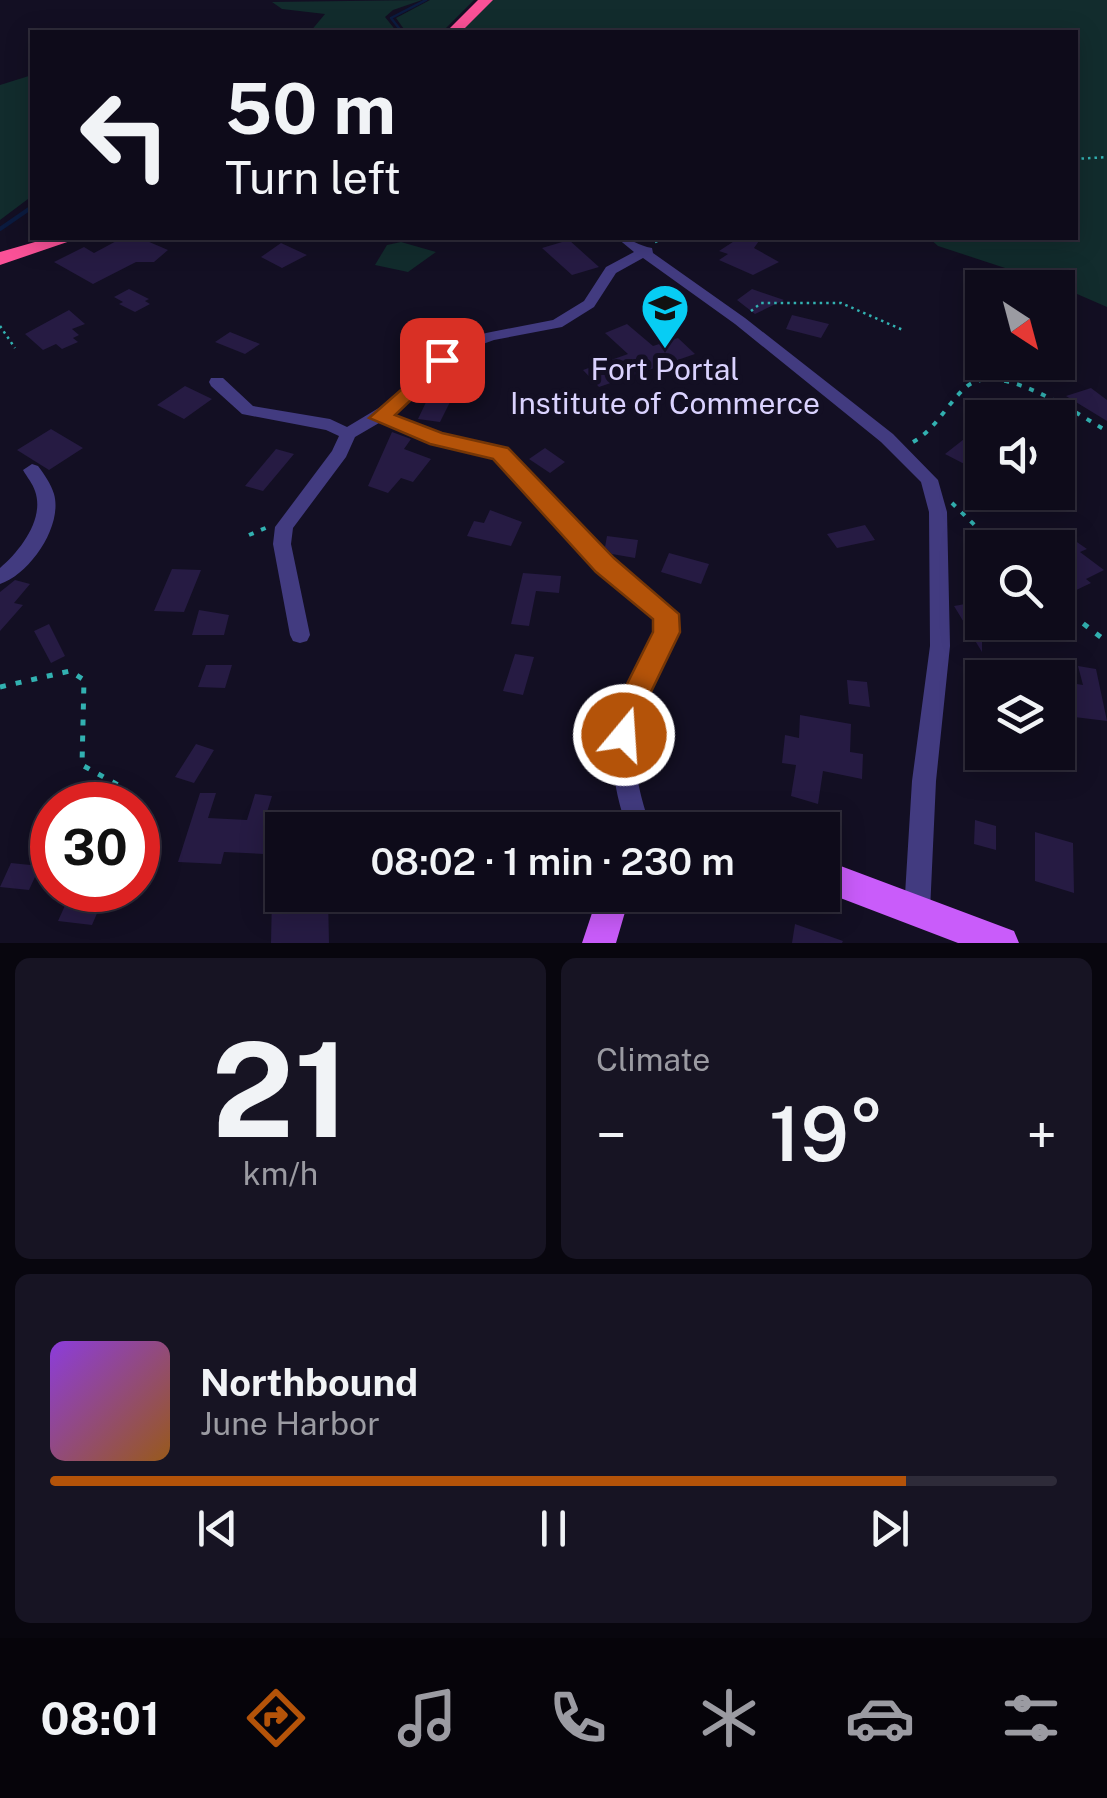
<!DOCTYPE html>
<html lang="en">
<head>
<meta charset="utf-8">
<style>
  body { margin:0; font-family:"Public Sans",sans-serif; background:#171423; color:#f1f3f6; height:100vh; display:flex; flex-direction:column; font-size:38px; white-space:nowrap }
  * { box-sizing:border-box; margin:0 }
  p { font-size:32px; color:#9b9ba2 }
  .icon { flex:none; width:55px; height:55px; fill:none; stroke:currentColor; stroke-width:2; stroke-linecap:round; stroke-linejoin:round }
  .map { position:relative; height:943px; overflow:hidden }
  .side { display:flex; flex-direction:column; gap:15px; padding:15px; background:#08060e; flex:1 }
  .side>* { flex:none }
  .guide { position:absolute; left:30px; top:30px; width:1048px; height:210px; border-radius:0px; box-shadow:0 5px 25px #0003,0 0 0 2px #2e2b39; background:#0e0b1a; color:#f1f3f6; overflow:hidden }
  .needle { width:65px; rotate:144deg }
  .controls { position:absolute; left:965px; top:270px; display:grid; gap:20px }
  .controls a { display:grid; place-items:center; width:110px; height:110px; border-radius:0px; background:#0e0b1a; box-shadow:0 5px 25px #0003,0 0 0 2px #2e2b39; font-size:50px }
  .speed { position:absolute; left:30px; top:782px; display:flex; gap:20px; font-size:50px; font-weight:700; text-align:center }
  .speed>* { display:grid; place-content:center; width:130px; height:130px; border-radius:50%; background:#0e0b1a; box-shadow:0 5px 25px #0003,0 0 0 2px #2e2b39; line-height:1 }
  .speed .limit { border:15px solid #d22; background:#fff; color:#111 }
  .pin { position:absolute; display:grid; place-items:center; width:85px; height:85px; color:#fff; margin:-42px; border-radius:20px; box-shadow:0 5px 15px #0006 }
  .me { position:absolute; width:110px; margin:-55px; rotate:18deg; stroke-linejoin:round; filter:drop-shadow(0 0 8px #0008) }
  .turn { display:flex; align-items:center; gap:35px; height:210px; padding:0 30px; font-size:45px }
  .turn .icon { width:130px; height:130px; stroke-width:2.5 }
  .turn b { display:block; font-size:70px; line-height:85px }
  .big { font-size:75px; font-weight:600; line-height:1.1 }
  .side .widget { flex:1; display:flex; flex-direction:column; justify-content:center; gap:15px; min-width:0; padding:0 35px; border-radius:15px; background:#171423 }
  .side .dial { align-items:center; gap:0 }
  .dial b { font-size:130px; line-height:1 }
  .song { display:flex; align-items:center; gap:30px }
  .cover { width:120px; height:120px; border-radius:15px; background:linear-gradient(135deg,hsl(270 70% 55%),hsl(30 70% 35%)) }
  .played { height:10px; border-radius:5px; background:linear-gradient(90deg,#b45309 85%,#2e2b39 85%) }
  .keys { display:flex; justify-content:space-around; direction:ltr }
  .heat { display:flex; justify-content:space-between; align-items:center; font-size:55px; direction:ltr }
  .side .tiles { flex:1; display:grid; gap:15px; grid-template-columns:1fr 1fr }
  .widget:last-child { grid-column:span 2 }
  .trip { position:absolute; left:265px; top:812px; width:575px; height:100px; border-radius:0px; background:#0e0b1a; box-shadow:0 5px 25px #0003,0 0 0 2px #2e2b39; font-weight:600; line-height:100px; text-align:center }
  .dock { display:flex; height:160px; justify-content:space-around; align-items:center; background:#06040a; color:#9b9ba2 }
  .dock .icon { width:70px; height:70px }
  .dock .active { color:#b45309 }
  .dock b { font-size:45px; color:#f1f3f6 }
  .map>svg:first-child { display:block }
  .green { fill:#122c2d }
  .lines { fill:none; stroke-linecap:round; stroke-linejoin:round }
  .stream-far1 { stroke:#0b1b3f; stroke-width:2.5 }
  .stream { stroke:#0b1b3f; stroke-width:4 }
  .building { fill:#261b43 }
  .path-far2 { stroke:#32b1b1; stroke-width:2.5; stroke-dasharray:2.5 4; stroke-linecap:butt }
  .path-far1 { stroke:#32b1b1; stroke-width:4; stroke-dasharray:5 8; stroke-linecap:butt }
  .path { stroke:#32b1b1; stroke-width:5; stroke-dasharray:6 10; stroke-linecap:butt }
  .minor { fill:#423b80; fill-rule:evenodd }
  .major { fill:#c95cfa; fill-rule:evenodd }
  .highway { fill:#fa5197; fill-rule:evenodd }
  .route { fill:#b45309; stroke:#753606; stroke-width:2.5 }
  .labels { text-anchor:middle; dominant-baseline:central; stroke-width:10; stroke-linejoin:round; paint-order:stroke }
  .poi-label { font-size:30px; fill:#dad2fe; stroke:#130f23 }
</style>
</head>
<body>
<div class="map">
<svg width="1107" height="943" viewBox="0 0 1107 943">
  <rect width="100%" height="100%" fill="#130f23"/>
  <path class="green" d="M 422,0 L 393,10 L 385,17 L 397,32 L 310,32 L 325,14 L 282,9 L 272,2 Z
    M 430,0 L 474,0 L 442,32 L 406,32 L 396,18 Z
    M 489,0 L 1107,0 L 1107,307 L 1054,284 L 938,246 L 929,238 L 1075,238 L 1075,32 L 459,32 Z
    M 32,75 L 32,196 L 0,220 L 0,85 Z
    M 401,242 L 436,252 L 408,272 L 375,265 L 387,245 Z"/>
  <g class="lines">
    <path class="stream-far1" d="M 402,32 L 391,18 L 426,0"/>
    <path class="stream" d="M 0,229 L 32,207"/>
  </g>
  <path class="building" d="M 122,238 L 140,238 L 168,250 L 154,262 L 136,262 L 93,284 L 54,262 L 84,247 L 94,253 Z
    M 739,238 L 761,238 L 754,248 L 779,262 L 753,275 L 719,260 L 728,254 L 719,251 Z
    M 569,240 L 599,267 L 572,275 L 542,248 Z
    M 281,243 L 307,255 L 282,268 L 261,257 Z
    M 129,289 L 149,299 L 145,301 L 150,304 L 135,312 L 119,304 L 123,302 L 114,297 Z
    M 752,289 L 784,300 L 755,314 L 737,300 Z
    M 69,310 L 85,324 L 72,329 L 79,335 L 73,338 L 78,342 L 62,349 L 56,344 L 43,350 L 25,334 Z
    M 792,315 L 829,324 L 821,338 L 786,329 Z
    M 627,324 L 653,346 L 678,338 L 695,354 L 599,387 L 583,370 L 628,354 L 605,333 Z
    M 230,332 L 260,344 L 245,354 L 215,342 Z
    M 185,386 L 212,399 L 184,419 L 157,405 Z
    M 1091,388 L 1107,400 L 1107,421 L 1066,396 Z
    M 428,398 L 450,402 L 440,422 L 418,419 Z
    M 982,425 L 982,464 L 976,470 L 945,454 Z
    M 51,429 L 83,448 L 49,470 L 17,450 Z
    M 392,432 L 411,439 L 404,449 L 431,459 L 413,482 L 401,478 L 388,493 L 368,486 Z
    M 545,448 L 565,462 L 550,473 L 529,459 Z
    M 276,449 L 294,454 L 263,491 L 245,486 Z
    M 490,510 L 522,522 L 511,546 L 467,536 L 474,521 L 484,523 Z
    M 865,525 L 875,540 L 837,548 L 827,534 Z
    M 607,536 L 638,540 L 635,558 L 612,554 L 605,547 Z
    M 1071,538 L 1087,549 L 1080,552 L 1104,570 L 1086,579 L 1091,583 L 1072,592 L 1058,579 L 1058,544 Z
    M 669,553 L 709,564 L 701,584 L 661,572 Z
    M 172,569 L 201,570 L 184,612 L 154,611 Z
    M 523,573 L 561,576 L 559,593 L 536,591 L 529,626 L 511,624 Z
    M 15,580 L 30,584 L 14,603 L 23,605 L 0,631 L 0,592 Z
    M 982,601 L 982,622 L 993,622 L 1001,635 L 982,639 L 982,652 L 954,606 Z
    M 199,610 L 229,615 L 224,635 L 192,635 Z
    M 49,624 L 65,656 L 51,663 L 34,631 Z
    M 515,654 L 534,657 L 523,695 L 503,691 Z
    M 206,665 L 232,665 L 225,688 L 198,687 Z
    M 1078,666 L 1096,669 L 1107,721 L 1058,715 L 1058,681 L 1083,685 Z
    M 847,680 L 867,682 L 870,707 L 849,704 Z
    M 800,715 L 851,724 L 850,752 L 863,754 L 862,779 L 823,771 L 818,804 L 791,796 L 796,765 L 782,763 L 785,735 L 799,738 Z
    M 196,744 L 214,750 L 194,783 L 175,777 Z
    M 200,793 L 216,793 L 208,818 L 247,820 L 255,794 L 272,796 L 263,825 L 273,826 L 264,854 L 224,852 L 221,864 L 178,862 Z
    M 975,820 L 996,826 L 996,850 L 974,844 Z
    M 1035,832 L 1073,843 L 1074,893 L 1035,881 Z
    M 11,863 L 40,866 L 29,890 L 0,887 Z
    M 72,890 L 107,890 L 92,925 L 58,921 Z
    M 272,895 L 301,895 L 301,902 L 328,897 L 329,943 L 271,943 Z
    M 795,924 L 843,941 L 842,943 L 792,943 Z"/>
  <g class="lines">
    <path class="path-far2" d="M 1075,159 L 1107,157
      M 655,242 L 665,238
      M 751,311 L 761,303 L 841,303 L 903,330
      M 0,326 L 15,348"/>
    <path class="path-far1" d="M 913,442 C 937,428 946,405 966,387 C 998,359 1077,414 1107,431
      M 952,503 L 998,548
      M 249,535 L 268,527
      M 1058,604 L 1062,607"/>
    <path class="path" d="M 1058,604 L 1107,642
      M 0,687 L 70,671 L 84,680 L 82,765 L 118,785"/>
    <path class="minor" d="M 617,238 C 632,238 638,246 652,248 L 653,253 L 745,318 L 893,434 L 938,480 L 947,512 L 950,646 L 936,781 L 930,911 L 926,920 L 917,924 L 908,920 L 904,911 L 912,781 L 930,646 L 929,512 L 921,482 L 881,442 L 735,324 L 643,258 L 616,273 L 594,307 L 562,327 L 494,340 L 458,353 L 391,415 L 441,434 L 506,450 L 612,560 L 672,609 L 677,625 L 676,635 C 669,656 657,672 648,692 C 626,735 635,786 652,830 L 628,830 C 610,782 605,731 630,684 C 641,662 658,644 655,619 L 598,570 L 494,458 L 431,443 L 379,423 L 355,437 L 346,457 L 293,528 L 291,544 L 310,635 L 307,641 L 300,643 L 293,641 L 290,635 L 273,544 L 275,527 L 332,451 L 339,436 L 326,430 L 242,414 L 211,386 L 209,382 L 211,378 L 223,378 L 253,406 L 330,419 L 347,427 L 387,403 L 448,347 L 486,333 L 553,320 L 584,301 L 606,267 L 634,252 Z
      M 32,464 L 38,466 C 44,474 51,484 54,494 C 63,526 30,574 0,584 L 0,568 C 20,551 45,519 35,491 C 33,484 27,477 23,470 Z"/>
    <path class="major" d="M 822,859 L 1014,931 L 1019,943 L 958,943 L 822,891 Z
      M 598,895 L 630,895 L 616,943 L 582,943 Z"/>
    <path class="highway" d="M 478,0 L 493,0 L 461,32 L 446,32 Z
      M 49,238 L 79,238 L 0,265 L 0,252 Z"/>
  </g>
  <path class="route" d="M 442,354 L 449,355 L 449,364 L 395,415 L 442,433 L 508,448 L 614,558 L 679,614 L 680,632 L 650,694 L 635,744 L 624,748 L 614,744 L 610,735 L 622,694 L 653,632 L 653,619 L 596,572 L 493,459 L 430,444 L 369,418 Z"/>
  <defs>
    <g id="school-pin" transform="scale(2.5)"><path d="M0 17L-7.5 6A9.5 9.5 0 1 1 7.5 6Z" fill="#07cdf4" stroke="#130f23"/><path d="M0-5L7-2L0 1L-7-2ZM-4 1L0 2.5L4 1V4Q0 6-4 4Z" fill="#111"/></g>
  </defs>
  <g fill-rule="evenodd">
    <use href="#school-pin" x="665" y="308"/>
  </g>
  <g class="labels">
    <g class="poi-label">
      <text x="665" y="369">Fort Portal<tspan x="665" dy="34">Institute of Commerce</tspan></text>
    </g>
  </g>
</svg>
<div class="controls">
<a><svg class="needle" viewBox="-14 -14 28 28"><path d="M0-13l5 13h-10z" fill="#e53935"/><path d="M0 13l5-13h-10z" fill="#9b9ba2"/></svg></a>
<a><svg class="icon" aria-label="sound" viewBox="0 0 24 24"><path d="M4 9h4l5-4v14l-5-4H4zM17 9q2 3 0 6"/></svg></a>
<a><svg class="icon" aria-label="search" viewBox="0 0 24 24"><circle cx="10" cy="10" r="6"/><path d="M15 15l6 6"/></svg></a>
<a><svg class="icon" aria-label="layers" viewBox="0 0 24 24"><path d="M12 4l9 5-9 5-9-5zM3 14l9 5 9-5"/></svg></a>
</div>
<div class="speed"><div class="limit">30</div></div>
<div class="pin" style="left:442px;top:360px;background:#d93025"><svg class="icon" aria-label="arrive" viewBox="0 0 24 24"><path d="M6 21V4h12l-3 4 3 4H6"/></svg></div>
<svg class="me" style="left:624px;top:735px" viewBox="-20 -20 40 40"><circle r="17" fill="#b45309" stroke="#fff" stroke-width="3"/><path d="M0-11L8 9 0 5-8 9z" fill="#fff"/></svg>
<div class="trip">08:02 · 1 min · 230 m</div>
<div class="guide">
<div class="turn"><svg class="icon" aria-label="left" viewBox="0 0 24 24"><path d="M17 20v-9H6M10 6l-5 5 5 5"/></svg><div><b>50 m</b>Turn left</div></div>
</div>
</div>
<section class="side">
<div class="tiles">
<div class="widget dial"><b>21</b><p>km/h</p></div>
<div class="widget"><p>Climate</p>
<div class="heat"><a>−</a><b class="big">19°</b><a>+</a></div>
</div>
<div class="widget">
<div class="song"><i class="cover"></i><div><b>Northbound</b><p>June Harbor</p></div></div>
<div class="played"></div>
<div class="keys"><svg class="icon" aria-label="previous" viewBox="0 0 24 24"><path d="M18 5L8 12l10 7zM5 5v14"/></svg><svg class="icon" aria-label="pause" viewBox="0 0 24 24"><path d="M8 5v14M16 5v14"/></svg><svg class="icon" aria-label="next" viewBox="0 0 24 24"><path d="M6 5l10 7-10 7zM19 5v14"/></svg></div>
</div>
</div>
</section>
<nav class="dock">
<b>08:01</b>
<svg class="icon active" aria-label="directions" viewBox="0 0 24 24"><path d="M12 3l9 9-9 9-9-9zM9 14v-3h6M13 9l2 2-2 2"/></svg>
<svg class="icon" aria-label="music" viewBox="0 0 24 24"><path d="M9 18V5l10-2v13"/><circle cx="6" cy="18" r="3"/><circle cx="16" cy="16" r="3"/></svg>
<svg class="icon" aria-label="phone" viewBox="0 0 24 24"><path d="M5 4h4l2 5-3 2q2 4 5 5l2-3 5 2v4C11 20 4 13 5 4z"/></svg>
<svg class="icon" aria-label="climate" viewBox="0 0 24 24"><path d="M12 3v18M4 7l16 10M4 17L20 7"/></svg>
<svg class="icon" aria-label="car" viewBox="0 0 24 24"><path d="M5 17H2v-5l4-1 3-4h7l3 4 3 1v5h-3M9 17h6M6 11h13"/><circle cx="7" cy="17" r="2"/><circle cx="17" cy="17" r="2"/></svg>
<svg class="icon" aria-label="filters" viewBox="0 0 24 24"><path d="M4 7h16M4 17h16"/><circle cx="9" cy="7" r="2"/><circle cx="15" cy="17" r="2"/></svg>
</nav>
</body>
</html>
